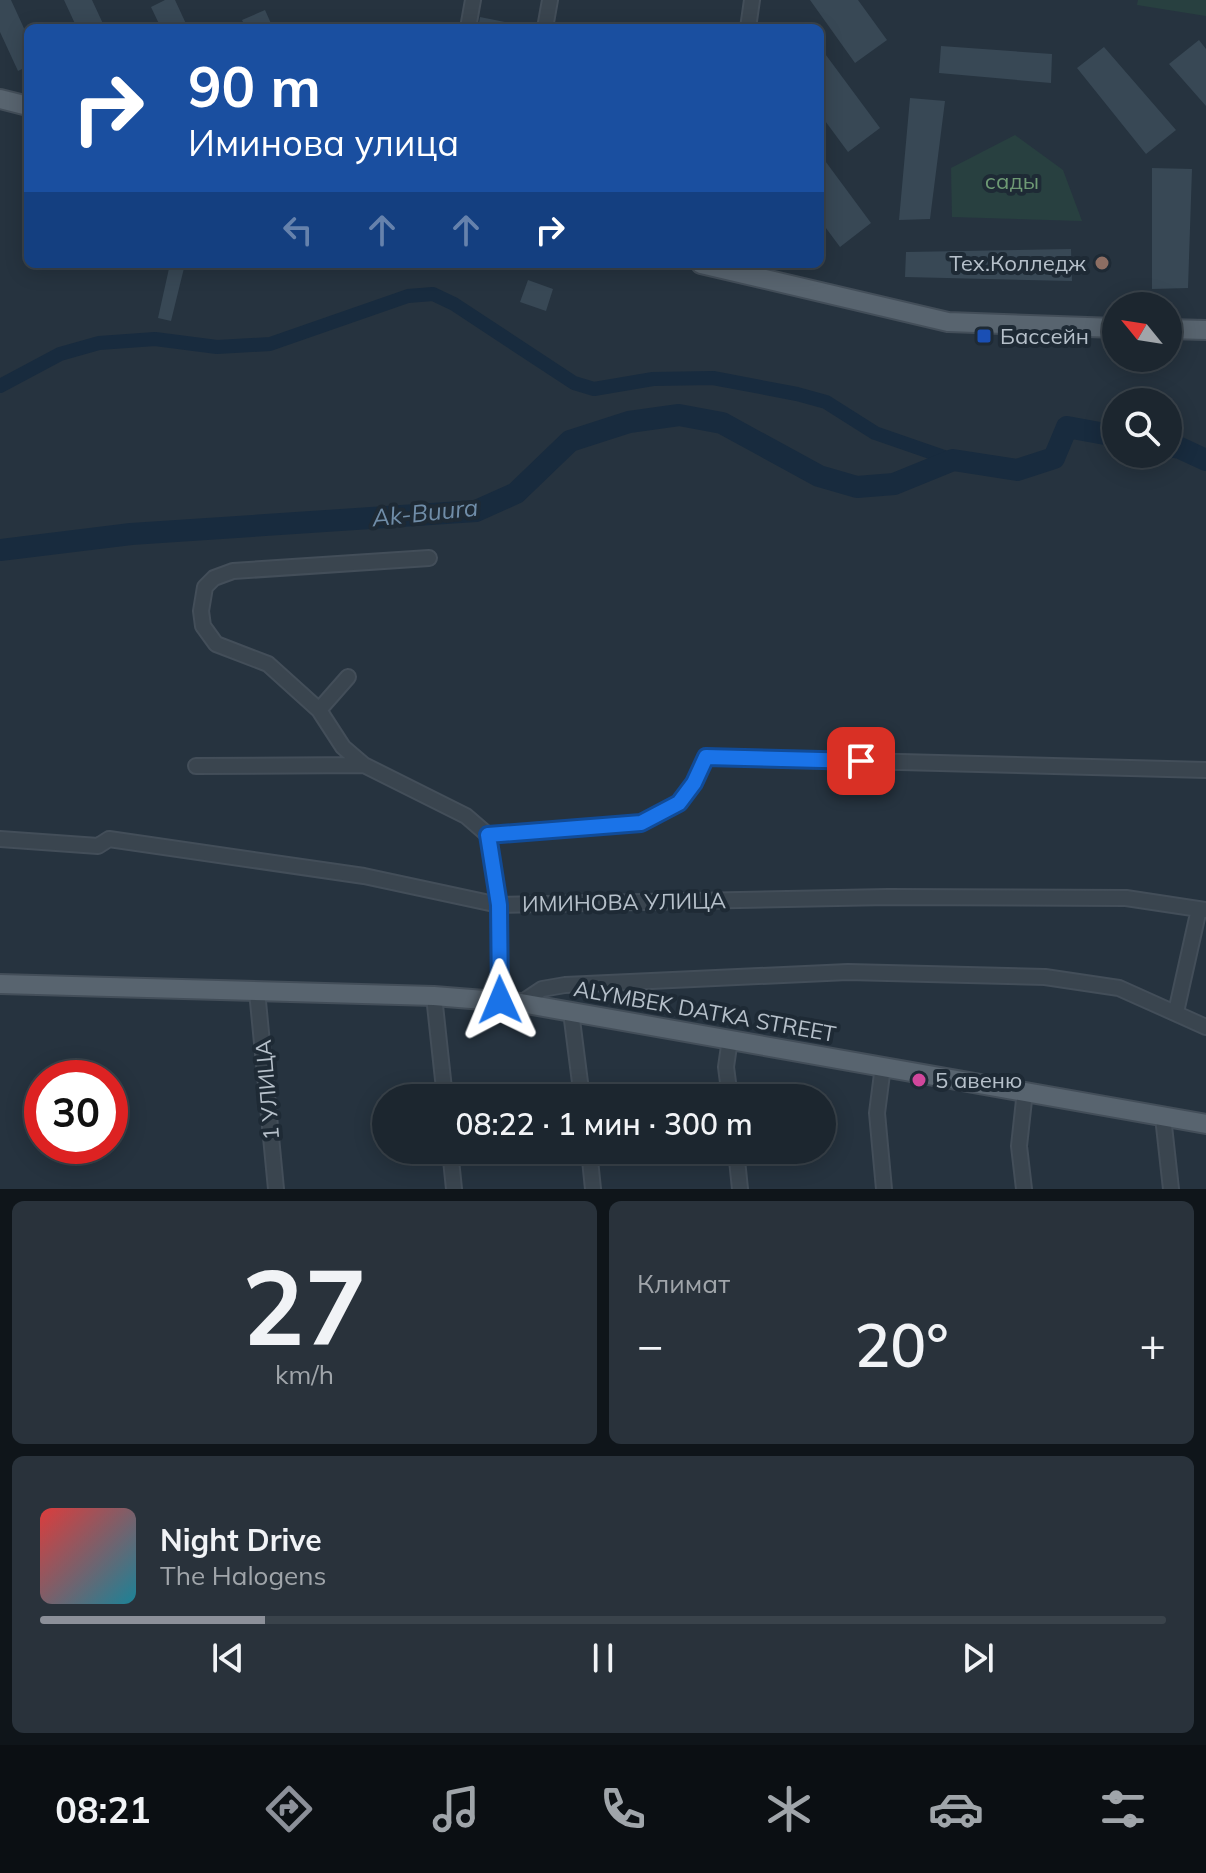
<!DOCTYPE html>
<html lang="ru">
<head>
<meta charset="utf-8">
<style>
  body { margin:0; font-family:Mulish,sans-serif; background:#29323b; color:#f1f3f6; height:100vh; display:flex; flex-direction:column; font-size:30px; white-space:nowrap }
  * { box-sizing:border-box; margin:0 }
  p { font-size:26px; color:#a0a5aa }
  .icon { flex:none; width:44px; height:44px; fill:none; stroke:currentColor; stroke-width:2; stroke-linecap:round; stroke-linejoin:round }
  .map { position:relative; height:1189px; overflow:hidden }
  .side { display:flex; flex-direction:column; gap:12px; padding:12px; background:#0f151a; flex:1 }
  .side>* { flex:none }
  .hud { position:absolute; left:24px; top:24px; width:800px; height:244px; border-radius:12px; box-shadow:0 4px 20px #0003,0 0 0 2px #3a434b; background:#1a4fa0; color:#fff; overflow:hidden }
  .needle { width:52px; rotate:300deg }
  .buttons { position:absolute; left:1102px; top:292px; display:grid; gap:16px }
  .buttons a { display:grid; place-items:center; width:80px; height:80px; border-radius:50%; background:#1c262f; box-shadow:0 4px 20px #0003,0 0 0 2px #3a434b; font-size:40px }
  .speed { position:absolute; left:24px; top:1060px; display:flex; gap:16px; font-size:40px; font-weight:700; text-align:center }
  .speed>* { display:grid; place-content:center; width:104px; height:104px; border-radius:50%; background:#1c262f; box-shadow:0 4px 20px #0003,0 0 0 2px #3a434b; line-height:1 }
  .speed .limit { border:12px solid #d22; background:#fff; color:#111 }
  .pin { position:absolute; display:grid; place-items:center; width:68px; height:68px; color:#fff; margin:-34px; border-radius:16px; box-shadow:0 4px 12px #0006 }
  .me { position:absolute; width:88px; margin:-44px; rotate:359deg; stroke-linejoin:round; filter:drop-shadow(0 0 6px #0008) }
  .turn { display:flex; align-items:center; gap:28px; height:168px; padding:0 32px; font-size:36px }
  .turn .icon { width:104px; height:104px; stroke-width:2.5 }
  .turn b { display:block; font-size:56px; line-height:68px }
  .lanes { display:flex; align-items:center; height:76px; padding:0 32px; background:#0003; justify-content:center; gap:40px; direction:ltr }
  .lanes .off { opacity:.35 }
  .big { font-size:60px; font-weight:600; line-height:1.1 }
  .side .widget { flex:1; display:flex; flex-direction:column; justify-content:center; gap:12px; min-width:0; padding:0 28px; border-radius:12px; background:#29323b }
  .side .dial { align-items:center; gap:0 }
  .dial b { font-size:104px; line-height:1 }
  .song { display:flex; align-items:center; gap:24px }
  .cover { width:96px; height:96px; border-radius:12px; background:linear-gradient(135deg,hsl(0 70% 55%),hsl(190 70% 35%)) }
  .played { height:8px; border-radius:4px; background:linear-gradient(90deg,#8c9099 20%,#3a434b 20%) }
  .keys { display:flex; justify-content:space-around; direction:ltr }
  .heat { display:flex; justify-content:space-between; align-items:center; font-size:44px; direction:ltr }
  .side .tiles { flex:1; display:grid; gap:12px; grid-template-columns:1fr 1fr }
  .widget:last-child { grid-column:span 2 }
  .trip { position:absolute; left:372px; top:1084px; width:464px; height:80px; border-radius:40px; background:#1c262f; box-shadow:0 4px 20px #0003,0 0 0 2px #3a434b; font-weight:600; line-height:80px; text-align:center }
  .menu { display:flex; height:128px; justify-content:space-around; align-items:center; background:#0b0f13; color:#a0a5aa }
  .menu .icon { width:56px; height:56px }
  .menu .current { color:#8c9099 }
  .menu b { font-size:36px; color:#f1f3f6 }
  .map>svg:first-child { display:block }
  .green { fill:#284040 }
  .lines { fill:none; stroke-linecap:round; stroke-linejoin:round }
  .canal { stroke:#182b3e; stroke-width:14 }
  .river { stroke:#182b3e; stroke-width:22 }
  .building { fill:#384855 }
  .minor-casing { stroke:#434e59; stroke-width:18 }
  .major-casing { stroke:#434e59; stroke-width:22 }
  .minor { stroke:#3a454f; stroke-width:14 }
  .major { stroke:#58646f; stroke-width:18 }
  .route-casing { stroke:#114b97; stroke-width:20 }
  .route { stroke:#1a73e8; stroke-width:14 }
  .education-dot { fill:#8d6e63; stroke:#1e2a35; stroke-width:3 }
  .transit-dot { fill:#1a4fb4; stroke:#1e2a35; stroke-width:3 }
  .hotel-dot { fill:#d1479c; stroke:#1e2a35; stroke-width:3 }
  .labels { text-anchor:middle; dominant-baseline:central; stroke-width:8; stroke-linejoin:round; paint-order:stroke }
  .park-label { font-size:22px; fill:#6e9a74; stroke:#1e2a35 }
  .poi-label { font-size:22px; fill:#b6c0ca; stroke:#1e2a35; text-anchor:start }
  .street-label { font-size:22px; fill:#b6c0ca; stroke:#1e2a35 }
  .water-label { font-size:24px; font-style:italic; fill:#708da8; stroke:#1e2a35 }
</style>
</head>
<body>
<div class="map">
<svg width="1206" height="1189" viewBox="0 0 1206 1189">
  <rect width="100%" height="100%" fill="#26333f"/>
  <path class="green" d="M 1138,0 L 1206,0 L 1206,16 L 1137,5 Z
    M 1015,135 L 1063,170 L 1082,221 L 952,217 L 951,168 Z"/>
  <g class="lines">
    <path class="canal" d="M 0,386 L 60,354 L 99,343 L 155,339 L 217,347 L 270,344 L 408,296 L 433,294 L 454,304 L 574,383 L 594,389 L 653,379 L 713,378 L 797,394 L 826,402 L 875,433 L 953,460"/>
    <path class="river" d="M 1168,446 L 1180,448 L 1206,460
      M 0,550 L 131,534 L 476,511 L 516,493 L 570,441 L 629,422 L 679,415 L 722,423 L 819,476 L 857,487 L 894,484 L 953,460 L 1017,470 L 1054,458 L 1067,427 L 1116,436"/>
  </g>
  <path class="building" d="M 0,0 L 11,0 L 28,37 L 28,66 L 18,71 L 0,32 Z
    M 64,0 L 92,0 L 105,28 L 77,28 Z
    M 165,0 L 175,0 L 188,28 L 161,28 L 151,7 Z
    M 810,0 L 858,0 L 887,40 L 855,63 Z
    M 265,10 L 273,28 L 246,28 L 242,20 Z
    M 480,17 L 510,23 L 510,28 L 478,28 Z
    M 1199,40 L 1206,49 L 1206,106 L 1169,64 Z
    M 941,46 L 1052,54 L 1051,83 L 939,73 Z
    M 820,47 L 880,128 L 848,152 L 820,114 Z
    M 1104,47 L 1176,130 L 1146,154 L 1077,68 Z
    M 910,98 L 945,101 L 930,219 L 899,220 Z
    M 820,154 L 871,223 L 840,247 L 820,220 Z
    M 1152,168 L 1192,169 L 1188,288 L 1152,289 Z
    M 1071,249 L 1072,281 L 905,277 L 906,252 Z
    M 170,264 L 185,264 L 171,321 L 158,318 Z
    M 528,280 L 553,289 L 546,311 L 520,302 Z"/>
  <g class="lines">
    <g class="minor-casing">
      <path id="minor" d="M 468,28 L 473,0
        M 545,28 L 550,0
        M 748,28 L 752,0
        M 429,558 L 233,571 L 214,578 L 205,587 L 201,611 L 203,626 L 216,644 L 268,664 L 319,710 L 343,747 L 364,765 L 466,816 L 488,835 L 499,905 L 500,1000
        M 319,710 L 348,677
        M 196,766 L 364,765
        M 488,835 L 641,823 L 679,803 L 694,783 L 706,757 L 1206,770
        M 0,839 L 98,846 L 109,839 L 364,876 L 499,905 L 888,897 L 1126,898 L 1206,910
        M 257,991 L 276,1189
        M 434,996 L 445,1098
        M 521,1003 L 542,989 L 565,985 L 848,972 L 1045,977 L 1119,988 L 1206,1027
        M 571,1012 L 582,1098
        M 1176,1012 L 1199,909
        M 883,1066 L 877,1113 L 884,1189
        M 730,1098 L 726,1067 L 730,1039
        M 1163,1117 L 1171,1189
        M 450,1150 L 454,1189
        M 589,1150 L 593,1189
        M 736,1150 L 740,1189
        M 1024,1189 L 1019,1146 L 1025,1091"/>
    </g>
    <g class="major-casing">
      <path id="major" d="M 0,99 L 28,106
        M 701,264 L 948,322 L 1116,328
        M 1168,329 L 1206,330
        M 0,984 L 434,996 L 521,1003 L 1206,1124"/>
    </g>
    <use href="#minor" class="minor"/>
    <use href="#major" class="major"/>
  </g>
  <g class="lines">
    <g class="route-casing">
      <path id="route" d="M 500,1000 L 499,905 L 488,835 L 641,823 L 679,803 L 694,783 L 706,757 L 861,761"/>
    </g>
    <use href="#route" class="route"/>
  </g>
  <circle class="education-dot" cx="1102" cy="263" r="8"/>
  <rect class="transit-dot" x="976" y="328" width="16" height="16" rx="4"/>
  <circle class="hotel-dot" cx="919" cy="1080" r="8"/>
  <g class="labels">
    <g class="park-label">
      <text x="1012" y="181">сады</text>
    </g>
    <g class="poi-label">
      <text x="1086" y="263" text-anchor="end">Тех.Колледж</text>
      <text x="1000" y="336">Бассейн</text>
      <text x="935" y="1080">5 авеню</text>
    </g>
    <g class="street-label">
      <text transform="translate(624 902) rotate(-1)">ИМИНОВА УЛИЦА</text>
      <text transform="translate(705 1011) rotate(10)">ALYMBEK DATKA STREET</text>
      <text transform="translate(267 1090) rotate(-95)">1 УЛИЦА</text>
    </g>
    <g class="water-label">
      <text transform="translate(425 512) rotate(-6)">Ak-Buura</text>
    </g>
  </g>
</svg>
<div class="buttons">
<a><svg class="needle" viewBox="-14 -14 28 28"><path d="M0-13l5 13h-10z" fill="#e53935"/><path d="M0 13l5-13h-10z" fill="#a0a5aa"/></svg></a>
<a><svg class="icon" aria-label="search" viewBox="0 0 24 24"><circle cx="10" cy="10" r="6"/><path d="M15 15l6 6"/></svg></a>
</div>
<div class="speed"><div class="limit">30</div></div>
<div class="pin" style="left:861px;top:761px;background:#d93025"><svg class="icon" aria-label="arrive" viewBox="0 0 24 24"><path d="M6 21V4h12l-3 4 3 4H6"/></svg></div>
<svg class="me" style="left:500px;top:1000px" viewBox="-20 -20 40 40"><path d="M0-17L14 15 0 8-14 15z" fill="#1a73e8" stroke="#fff" stroke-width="4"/></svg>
<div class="trip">08:22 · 1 мин · 300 m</div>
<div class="hud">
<div class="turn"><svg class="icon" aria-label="right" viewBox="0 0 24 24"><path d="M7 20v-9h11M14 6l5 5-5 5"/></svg><div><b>90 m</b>Иминова улица</div></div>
<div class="lanes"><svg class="icon off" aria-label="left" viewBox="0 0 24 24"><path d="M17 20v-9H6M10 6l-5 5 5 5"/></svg><svg class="icon off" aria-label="ahead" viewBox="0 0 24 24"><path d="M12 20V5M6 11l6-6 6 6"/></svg><svg class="icon off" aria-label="ahead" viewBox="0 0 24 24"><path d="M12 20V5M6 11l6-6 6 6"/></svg><svg class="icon" aria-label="right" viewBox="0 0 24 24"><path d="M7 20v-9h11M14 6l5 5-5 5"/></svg></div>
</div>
</div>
<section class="side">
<div class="tiles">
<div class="widget dial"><b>27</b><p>km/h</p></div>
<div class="widget"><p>Климат</p>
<div class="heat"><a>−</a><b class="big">20°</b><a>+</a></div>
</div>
<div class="widget">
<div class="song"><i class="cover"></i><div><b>Night Drive</b><p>The Halogens</p></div></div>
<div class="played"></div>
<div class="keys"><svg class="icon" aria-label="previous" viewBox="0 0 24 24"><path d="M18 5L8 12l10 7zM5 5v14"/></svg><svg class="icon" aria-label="pause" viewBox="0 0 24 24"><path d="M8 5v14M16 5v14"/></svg><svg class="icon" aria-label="next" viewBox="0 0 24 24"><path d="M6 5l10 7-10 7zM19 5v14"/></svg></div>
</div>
</div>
</section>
<nav class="menu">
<b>08:21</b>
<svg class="icon current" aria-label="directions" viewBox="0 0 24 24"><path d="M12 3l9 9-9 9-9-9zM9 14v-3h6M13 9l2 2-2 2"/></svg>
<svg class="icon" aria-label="music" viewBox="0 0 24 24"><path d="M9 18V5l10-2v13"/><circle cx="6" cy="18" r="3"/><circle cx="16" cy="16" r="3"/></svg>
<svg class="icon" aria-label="phone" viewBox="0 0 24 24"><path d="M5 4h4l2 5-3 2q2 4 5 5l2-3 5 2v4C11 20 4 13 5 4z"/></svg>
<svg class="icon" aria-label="climate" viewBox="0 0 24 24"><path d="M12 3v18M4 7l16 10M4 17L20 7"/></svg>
<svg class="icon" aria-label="car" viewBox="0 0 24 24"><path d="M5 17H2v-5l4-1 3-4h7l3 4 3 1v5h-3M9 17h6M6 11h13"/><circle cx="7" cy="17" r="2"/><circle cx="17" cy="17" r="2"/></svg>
<svg class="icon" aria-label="filters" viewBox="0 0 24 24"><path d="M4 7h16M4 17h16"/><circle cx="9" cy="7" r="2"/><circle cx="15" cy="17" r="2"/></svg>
</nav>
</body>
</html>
